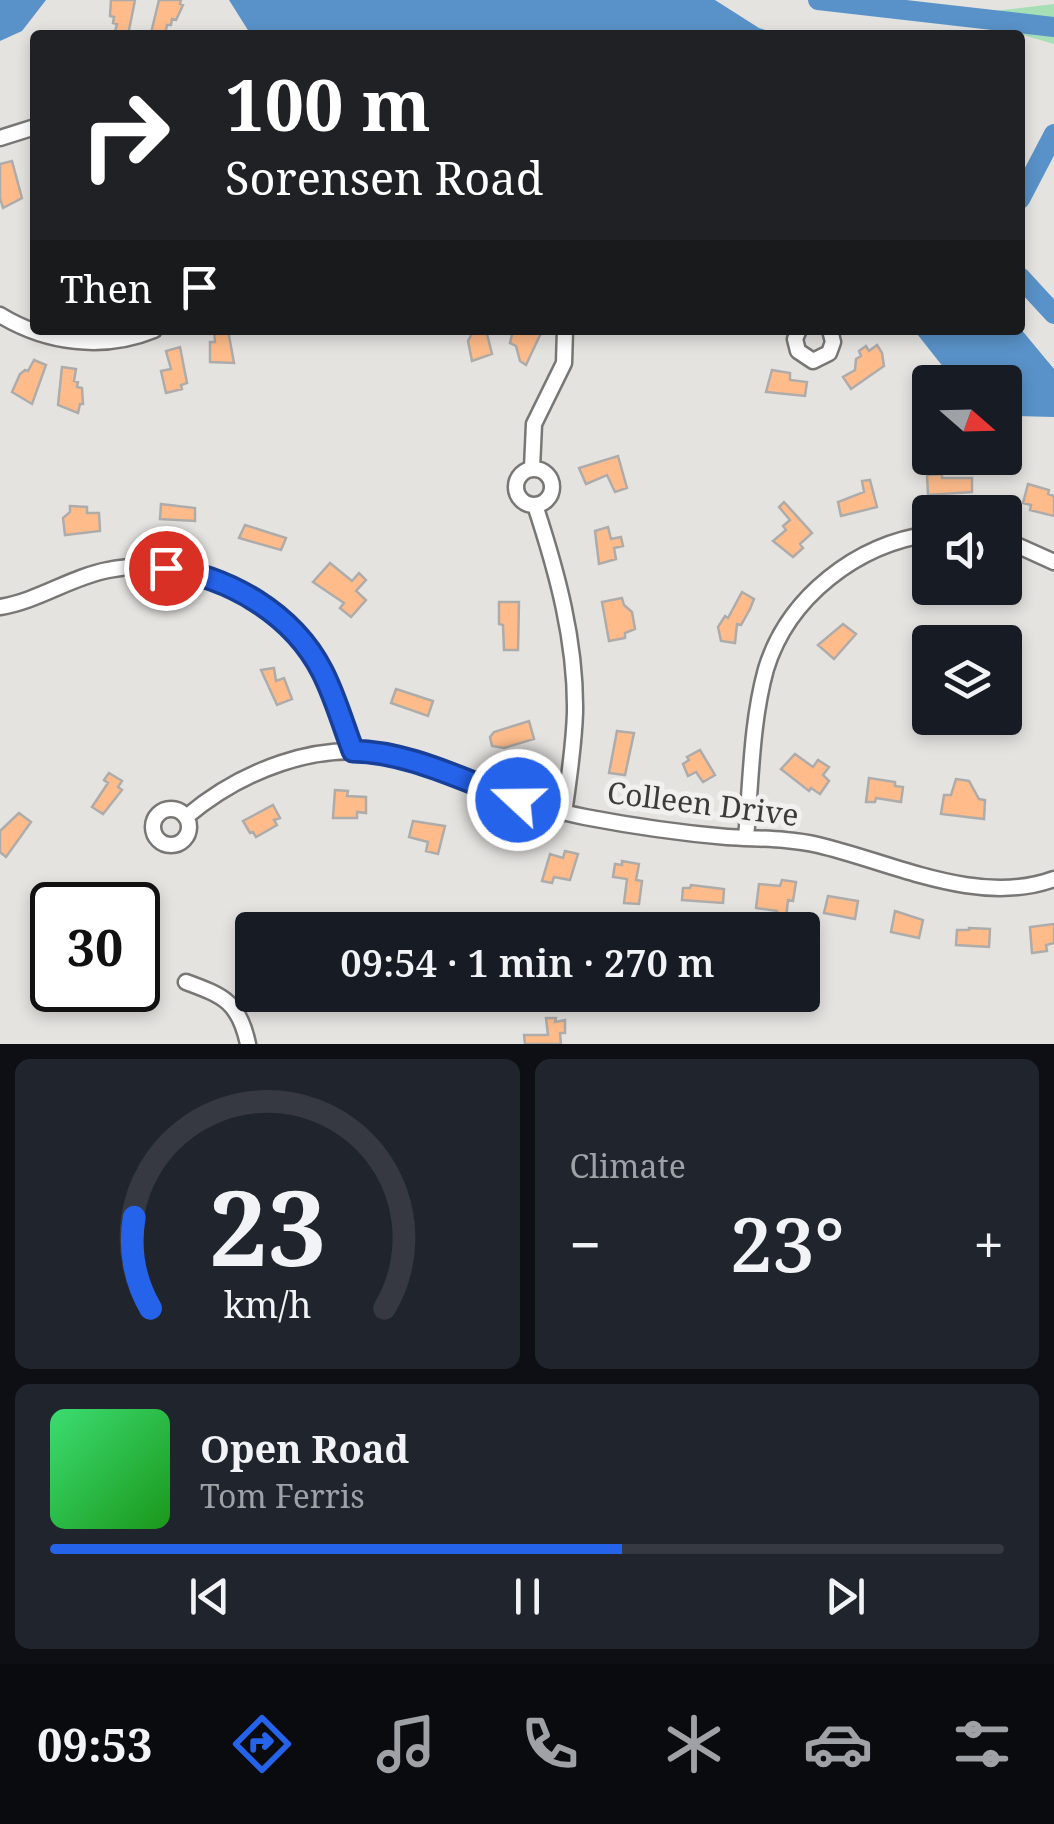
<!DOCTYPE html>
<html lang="en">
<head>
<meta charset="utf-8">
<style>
  body { margin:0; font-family:"Noto Serif",serif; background:#20242c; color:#f1f3f6; height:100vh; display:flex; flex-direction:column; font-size:38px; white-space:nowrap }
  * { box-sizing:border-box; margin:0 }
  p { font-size:32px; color:#9ea1a6 }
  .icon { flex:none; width:55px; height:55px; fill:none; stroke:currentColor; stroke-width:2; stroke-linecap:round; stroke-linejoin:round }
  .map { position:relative; height:1044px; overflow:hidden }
  .details { display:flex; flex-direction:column; gap:15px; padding:15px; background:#0d0f14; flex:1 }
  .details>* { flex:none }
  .top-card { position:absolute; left:30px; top:30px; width:995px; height:305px; border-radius:10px; box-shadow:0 5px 15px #0003; background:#202124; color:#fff; overflow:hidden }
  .needle { width:65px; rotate:110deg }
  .controls { position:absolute; left:912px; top:365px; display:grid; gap:20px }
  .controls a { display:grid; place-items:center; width:110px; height:110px; border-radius:10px; background:#171b24; box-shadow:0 5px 15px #0003; font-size:50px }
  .speed { position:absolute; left:30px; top:882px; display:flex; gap:20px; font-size:50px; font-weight:700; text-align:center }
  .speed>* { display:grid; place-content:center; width:130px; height:130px; border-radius:50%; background:#171b24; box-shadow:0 5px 15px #0003; line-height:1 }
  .speed .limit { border:5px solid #111; border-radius:15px; background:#fff; color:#111 }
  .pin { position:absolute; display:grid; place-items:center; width:85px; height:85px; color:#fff; margin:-42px; border:5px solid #fff; border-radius:50%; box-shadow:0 2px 10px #0007 }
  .me { position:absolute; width:110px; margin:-55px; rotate:291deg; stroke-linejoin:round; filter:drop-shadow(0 0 8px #0008) }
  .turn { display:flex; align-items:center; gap:35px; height:210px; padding:0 30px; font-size:45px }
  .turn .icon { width:130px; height:130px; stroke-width:2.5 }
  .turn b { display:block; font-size:70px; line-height:85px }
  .then { display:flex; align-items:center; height:95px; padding:0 30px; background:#0003; gap:20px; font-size:38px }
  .big { font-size:75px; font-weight:600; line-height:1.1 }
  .details .tile { flex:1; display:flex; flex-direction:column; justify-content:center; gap:15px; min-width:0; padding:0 35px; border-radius:15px; background:#20242c }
  .details .dial { align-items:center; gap:0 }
  .dial svg { height:260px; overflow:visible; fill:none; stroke:#363941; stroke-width:7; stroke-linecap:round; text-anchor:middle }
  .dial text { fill:#f1f3f6; stroke:none }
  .song { display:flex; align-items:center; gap:30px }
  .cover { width:120px; height:120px; border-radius:15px; background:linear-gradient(135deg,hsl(140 70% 55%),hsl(120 70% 35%)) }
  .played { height:10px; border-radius:5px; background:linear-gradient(90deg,#2563eb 60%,#363941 60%) }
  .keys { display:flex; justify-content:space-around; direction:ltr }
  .heat { display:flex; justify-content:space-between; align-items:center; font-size:55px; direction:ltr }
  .details .tiles { flex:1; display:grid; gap:15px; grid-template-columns:1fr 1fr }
  .tile:last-child { grid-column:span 2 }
  .trip { position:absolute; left:235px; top:912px; width:585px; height:100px; border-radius:10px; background:#171b24; box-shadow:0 5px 15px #0003; font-weight:600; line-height:100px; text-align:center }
  .menu { display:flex; height:160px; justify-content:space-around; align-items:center; background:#090b0e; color:#9ea1a6 }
  .menu .icon { width:70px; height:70px }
  .menu .current { color:#2563eb }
  .menu b { font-size:45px; color:#f1f3f6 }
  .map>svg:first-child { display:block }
  .green { fill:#a6deb6 }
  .water { fill:#5992c8 }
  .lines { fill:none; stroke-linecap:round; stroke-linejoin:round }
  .river { stroke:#5992c8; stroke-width:20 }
  .building { fill:#ffbc8a; stroke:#aeacaa; stroke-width:2.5 }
  .street-casing { stroke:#797775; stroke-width:19 }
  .street { stroke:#fff; stroke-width:14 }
  .route-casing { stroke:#184099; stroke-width:25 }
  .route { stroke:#2563eb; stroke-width:18 }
  .labels { text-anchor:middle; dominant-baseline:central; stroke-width:10; stroke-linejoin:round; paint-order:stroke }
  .street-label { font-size:30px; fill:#3c3b3a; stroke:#f2f0ee }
</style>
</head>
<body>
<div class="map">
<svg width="1054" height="1044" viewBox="0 0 1054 1044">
  <rect width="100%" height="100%" fill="#e5e3e0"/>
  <path class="green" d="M 1054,4 L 1054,44 L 1023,35 L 985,12 Z"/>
  <path class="water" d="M 0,0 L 46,0 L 22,31 L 0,41 Z
    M 229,0 L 715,0 L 759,28 L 782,35 L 556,35 L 551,32 L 547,35 L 251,35 Z
    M 1020,328 L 1054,369 L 1054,417 L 1014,416 L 1005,407 L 1005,382 L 955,382 L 914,330 Z"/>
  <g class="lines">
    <path class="river" d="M 818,0 L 1054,27
      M 1020,199 L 1054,134
      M 1020,277 L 1054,314"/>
  </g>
  <path class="building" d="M 111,0 L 135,0 L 128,35 L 114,35 L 117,24 L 113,23 L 114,17 L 110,16 Z
    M 159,0 L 181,0 L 180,4 L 183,5 L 176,20 L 172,19 L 171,25 L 167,25 L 165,35 L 151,33 Z
    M 12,161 L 22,198 L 3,208 L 0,198 L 0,164 Z
    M 214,330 L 228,330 L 234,363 L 210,362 L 210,342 L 215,342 Z
    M 474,330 L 484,330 L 487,334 L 492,354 L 472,361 L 468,341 Z
    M 513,330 L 536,330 L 541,333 L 526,365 L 520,361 L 516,346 L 510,343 Z
    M 877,345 L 882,353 L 884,366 L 851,389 L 843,377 L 855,370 L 856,359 L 861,356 L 859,351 L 866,346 L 869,351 Z
    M 180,347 L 187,383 L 181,385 L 182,389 L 166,393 L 161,371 L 171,369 L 166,351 Z
    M 34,360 L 46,365 L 32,404 L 12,392 L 20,374 L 25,370 L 28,371 Z
    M 62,367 L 76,369 L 74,381 L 78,382 L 77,387 L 82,388 L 83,404 L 80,404 L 78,413 L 58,405 Z
    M 772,370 L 790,373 L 790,380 L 807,382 L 805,396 L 766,392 Z
    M 618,456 L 627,488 L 615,492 L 607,475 L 586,484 L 579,468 Z
    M 942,474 L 942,478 L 972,478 L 972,492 L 928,495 L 927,475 Z
    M 870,480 L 877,507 L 841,516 L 838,502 L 864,492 L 862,481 Z
    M 1028,484 L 1049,490 L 1048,494 L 1054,496 L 1054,516 L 1030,510 L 1031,505 L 1023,503 Z
    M 784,502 L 812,533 L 800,544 L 803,548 L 793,557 L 773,541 L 786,530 L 783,526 L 790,520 L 779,507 Z
    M 161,504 L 195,508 L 195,521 L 160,519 Z
    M 70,506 L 87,507 L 87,513 L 99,513 L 100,531 L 65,535 L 63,518 L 70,512 Z
    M 245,525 L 286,538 L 281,550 L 239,538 Z
    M 608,527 L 611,539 L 621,537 L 623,546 L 614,548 L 616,559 L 599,564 L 595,531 Z
    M 330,563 L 352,581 L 359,573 L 366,580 L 356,591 L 366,600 L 351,617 L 340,608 L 344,603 L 313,582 Z
    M 742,592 L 754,599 L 750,609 L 741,625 L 737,624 L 735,643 L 721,641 L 718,627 L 725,616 L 728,618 Z
    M 622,598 L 624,605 L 632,612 L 635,629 L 625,633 L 625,638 L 609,641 L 602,602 Z
    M 499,602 L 519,602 L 518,650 L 504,650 L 503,625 L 499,624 Z
    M 843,624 L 856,634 L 834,659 L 818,645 Z
    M 274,668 L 276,681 L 284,678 L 292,699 L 277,705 L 261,670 Z
    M 396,689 L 433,701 L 428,716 L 391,703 Z
    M 529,721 L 534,739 L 504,748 L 492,746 L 490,737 L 494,732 Z
    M 617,731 L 634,733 L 625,775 L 609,773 Z
    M 700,750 L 715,775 L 703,782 L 696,772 L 688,776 L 683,764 L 689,760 L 687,757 Z
    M 795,754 L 813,767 L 818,760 L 829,767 L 823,775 L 829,781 L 820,794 L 811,788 L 809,791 L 781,769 Z
    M 109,773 L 122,781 L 118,787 L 122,790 L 103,814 L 92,807 L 108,783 L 104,780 Z
    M 869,778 L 895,782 L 895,786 L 903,787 L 901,802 L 876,798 L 875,802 L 866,802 Z
    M 956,779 L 969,781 L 979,799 L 985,800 L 984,819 L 941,814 L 944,795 L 951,795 Z
    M 335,790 L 348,791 L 347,796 L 366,797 L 366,813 L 357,812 L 357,818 L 333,818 Z
    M 273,805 L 280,818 L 274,820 L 277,825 L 256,837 L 253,832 L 250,833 L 243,821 Z
    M 19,813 L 31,822 L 6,857 L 0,852 L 0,831 Z
    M 413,821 L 445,826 L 438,854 L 426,851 L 428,842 L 409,837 Z
    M 565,851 L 578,854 L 570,880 L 554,877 L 552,883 L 542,881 L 550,854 L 563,858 Z
    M 622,861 L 639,864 L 636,880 L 642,881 L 639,904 L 624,903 L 627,879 L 613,877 L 615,864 L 622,865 Z
    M 782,880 L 796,882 L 793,901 L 788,900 L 786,919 L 777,918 L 777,911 L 756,908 L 759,884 L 780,886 Z
    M 691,885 L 724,889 L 723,903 L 682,900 L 683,888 L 690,888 Z
    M 828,896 L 858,901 L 855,919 L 824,913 Z
    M 895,911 L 923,920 L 919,938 L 891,932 Z
    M 1054,924 L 1054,943 L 1046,945 L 1047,951 L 1032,953 L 1030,927 Z
    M 969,928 L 990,929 L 989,947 L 956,945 L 957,930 L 969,930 Z
    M 546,1018 L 556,1018 L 555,1022 L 565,1020 L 565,1033 L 560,1033 L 561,1044 L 525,1044 L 524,1035 L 548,1035 Z"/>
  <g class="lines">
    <g class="street-casing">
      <path id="street" d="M 0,138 L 35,127
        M 0,315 C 46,343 103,351 154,330
        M 799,330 L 795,339 L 798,351 L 813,361 L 829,353 L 833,342 L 830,330
        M 532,468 L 534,424 L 564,363 L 565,330
        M516 487a18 18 0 1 1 36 0a18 18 0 1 1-36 0Z
        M 535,505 C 557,572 576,641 575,712 C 574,746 569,779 564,813
        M 1005,540 L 1054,562
        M 0,607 C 38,601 71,577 108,570 C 188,554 278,596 319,666 C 335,692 342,723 353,751
        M153 827a18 18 0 1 1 36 0a18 18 0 1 1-36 0Z
        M 186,817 C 241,771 317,740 390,755 C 457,769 517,804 585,817 C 632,826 680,833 727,837 C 758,839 788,838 818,845 C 891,862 978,907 1054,879
        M 746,838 C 751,783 751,723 766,669 C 788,597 857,544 930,534
        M 186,982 C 224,996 239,1002 248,1044"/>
    </g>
    <use href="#street" class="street"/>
  </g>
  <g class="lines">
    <g class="route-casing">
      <path id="route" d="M 166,568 C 229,577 292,613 322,671 C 335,696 343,725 353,751 C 410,752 464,781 518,800"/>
    </g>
    <use href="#route" class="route"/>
  </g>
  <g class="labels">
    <g class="street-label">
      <text transform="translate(703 803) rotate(7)">Colleen Drive</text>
    </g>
  </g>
</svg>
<div class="controls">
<a><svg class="needle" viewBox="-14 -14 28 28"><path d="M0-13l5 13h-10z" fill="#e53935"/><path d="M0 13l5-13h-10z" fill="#9ea1a6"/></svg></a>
<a><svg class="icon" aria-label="sound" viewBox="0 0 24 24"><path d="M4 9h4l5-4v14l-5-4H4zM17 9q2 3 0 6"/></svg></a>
<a><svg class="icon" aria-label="layers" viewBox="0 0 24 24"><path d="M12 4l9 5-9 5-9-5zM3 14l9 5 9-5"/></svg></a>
</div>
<div class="speed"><div class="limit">30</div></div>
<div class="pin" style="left:166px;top:568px;background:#d93025"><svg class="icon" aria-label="arrive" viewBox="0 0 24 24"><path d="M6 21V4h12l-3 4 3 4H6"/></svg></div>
<svg class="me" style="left:518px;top:800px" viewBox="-20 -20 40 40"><circle r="17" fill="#2563eb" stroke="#fff" stroke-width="3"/><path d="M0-11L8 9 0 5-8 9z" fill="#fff"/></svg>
<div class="trip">09:54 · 1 min · 270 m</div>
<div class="top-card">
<div class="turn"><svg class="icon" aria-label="right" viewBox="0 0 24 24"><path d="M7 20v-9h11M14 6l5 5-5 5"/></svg><div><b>100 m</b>Sorensen Road</div></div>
<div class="then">Then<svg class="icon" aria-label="arrive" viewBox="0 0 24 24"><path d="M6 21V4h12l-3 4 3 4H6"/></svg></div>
</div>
</div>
<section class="details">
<div class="tiles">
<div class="tile dial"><svg viewBox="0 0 100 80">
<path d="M14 69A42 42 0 1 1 86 69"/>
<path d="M14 69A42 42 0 0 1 9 41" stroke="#2563eb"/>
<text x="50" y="56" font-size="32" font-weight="700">23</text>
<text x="50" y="72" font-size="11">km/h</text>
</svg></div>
<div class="tile"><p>Climate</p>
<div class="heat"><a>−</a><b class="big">23°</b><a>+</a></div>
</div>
<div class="tile">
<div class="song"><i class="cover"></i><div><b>Open Road</b><p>Tom Ferris</p></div></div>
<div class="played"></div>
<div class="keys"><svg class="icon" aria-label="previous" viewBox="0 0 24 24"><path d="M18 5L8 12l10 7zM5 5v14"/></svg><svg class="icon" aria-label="pause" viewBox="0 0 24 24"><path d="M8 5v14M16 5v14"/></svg><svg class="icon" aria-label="next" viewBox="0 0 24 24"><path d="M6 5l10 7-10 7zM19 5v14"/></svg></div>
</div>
</div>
</section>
<nav class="menu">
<b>09:53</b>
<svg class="icon current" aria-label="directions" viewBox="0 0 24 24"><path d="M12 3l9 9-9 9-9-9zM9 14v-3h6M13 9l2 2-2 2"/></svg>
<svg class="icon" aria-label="music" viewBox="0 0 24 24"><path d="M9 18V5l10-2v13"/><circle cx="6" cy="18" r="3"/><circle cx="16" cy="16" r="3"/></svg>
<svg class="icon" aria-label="phone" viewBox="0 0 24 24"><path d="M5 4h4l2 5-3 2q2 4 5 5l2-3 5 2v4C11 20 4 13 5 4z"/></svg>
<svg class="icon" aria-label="climate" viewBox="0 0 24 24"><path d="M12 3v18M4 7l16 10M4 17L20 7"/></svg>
<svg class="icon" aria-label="car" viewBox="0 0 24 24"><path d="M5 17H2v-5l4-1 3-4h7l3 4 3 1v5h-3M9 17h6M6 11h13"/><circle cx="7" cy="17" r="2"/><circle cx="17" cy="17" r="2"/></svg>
<svg class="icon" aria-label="filters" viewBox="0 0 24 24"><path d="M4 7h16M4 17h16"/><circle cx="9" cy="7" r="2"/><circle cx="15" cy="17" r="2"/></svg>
</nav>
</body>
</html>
